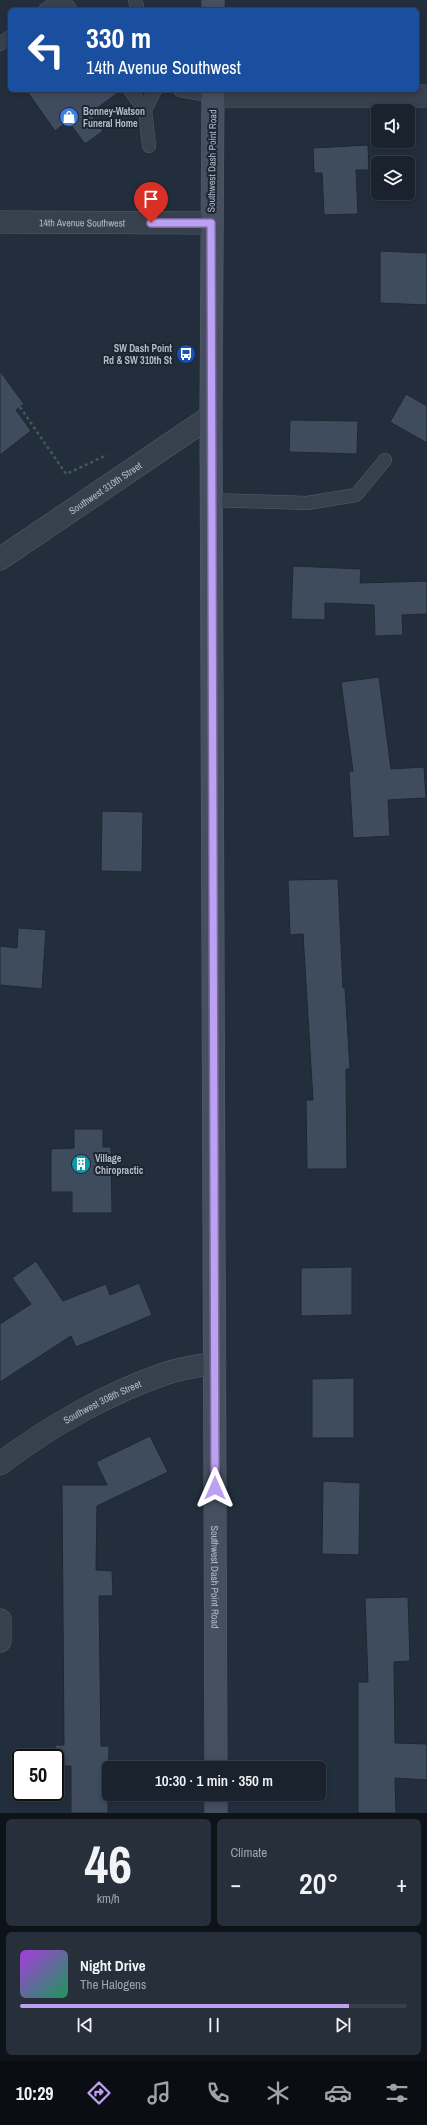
<!DOCTYPE html>
<html lang="en">
<head>
<meta charset="utf-8">
<style>
  body { margin:0; font-family:"Archivo Narrow",sans-serif; background:#272f3a; color:#f1f3f6; height:100vh; display:flex; flex-direction:column; font-size:15px; white-space:nowrap }
  * { box-sizing:border-box; margin:0 }
  p { font-size:13px; color:#9fa4aa }
  .icon { flex:none; width:22px; height:22px; fill:none; stroke:currentColor; stroke-width:2; stroke-linecap:round; stroke-linejoin:round }
  .map { position:relative; height:1813px; overflow:hidden }
  .sheet { display:flex; flex-direction:column; gap:6px; padding:6px; background:#0e1319; flex:1 }
  .sheet>* { flex:none }
  .top-card { position:absolute; left:8px; top:8px; width:411px; height:84px; border-radius:6px; box-shadow:0 2px 6px #0003,0 0 0 1px #383f4a; background:#1a4fa0; color:#fff; overflow:hidden }
  .buttons { position:absolute; left:371px; top:104px; display:grid; gap:8px }
  .buttons a { display:grid; place-items:center; width:44px; height:44px; border-radius:6px; background:#1a222e; box-shadow:0 2px 6px #0003,0 0 0 1px #383f4a; font-size:20px }
  .speed { position:absolute; left:12px; top:1749px; display:flex; gap:8px; font-size:20px; font-weight:700; text-align:center }
  .speed>* { display:grid; place-content:center; width:52px; height:52px; border-radius:50%; background:#1a222e; box-shadow:0 2px 6px #0003,0 0 0 1px #383f4a; line-height:1 }
  .speed .limit { border:2px solid #111; border-radius:6px; background:#fff; color:#111 }
  .pin { position:absolute; display:grid; place-items:center; width:34px; height:34px; color:#fff; margin:-41px -17px; border-radius:50% 50% 50% 0; rotate:-45deg; box-shadow:0 0 4px #0007 }
  .pin .icon { rotate:45deg }
  .me { position:absolute; width:44px; margin:-22px; rotate:0deg; stroke-linejoin:round; filter:drop-shadow(0 0 3px #0008) }
  .turn { display:flex; align-items:center; gap:14px; height:84px; padding:0 12px; font-size:18px }
  .turn .icon { width:52px; height:52px; stroke-width:2.5 }
  .turn b { display:block; font-size:28px; line-height:34px }
  .big { font-size:30px; font-weight:600; line-height:1.1 }
  .sheet .card { flex:1; display:flex; flex-direction:column; justify-content:center; gap:6px; min-width:0; padding:0 14px; border-radius:6px; background:#272f3a }
  .sheet .dial { align-items:center; gap:0 }
  .dial b { font-size:52px; line-height:1 }
  .song { display:flex; align-items:center; gap:12px }
  .cover { width:48px; height:48px; border-radius:6px; background:linear-gradient(135deg,hsl(280 70% 55%),hsl(150 70% 35%)) }
  .played { height:4px; border-radius:2px; background:linear-gradient(90deg,#bca0f2 85%,#383f4a 85%) }
  .keys { display:flex; justify-content:space-around; direction:ltr }
  .heat { display:flex; justify-content:space-between; align-items:center; font-size:22px; direction:ltr }
  .sheet .tiles { flex:1; display:grid; gap:6px; grid-template-columns:1fr 1fr }
  .card:last-child { grid-column:span 2 }
  .trip { position:absolute; left:102px; top:1761px; width:224px; height:40px; border-radius:6px; background:#1a222e; box-shadow:0 2px 6px #0003,0 0 0 1px #383f4a; font-weight:600; line-height:40px; text-align:center }
  .dock { display:flex; height:64px; justify-content:space-around; align-items:center; background:#0a0e12; color:#9fa4aa }
  .dock .icon { width:28px; height:28px }
  .dock .active { color:#bca0f2 }
  .dock b { font-size:18px; color:#f1f3f6 }
  .map>svg:first-child { display:block }
  .building { fill:#3f4c5d; stroke:#1e2734 }
  .lines { fill:none; stroke-linecap:round; stroke-linejoin:round }
  .service-casing { stroke:#555e6b; stroke-width:14 }
  .minor-casing { stroke:#555e6b; stroke-width:23 }
  .tertiary-casing { stroke:#555e6b; stroke-width:23 }
  .secondary-casing { stroke:#555e6b; stroke-width:23 }
  .path { stroke:#43585b; stroke-width:2.5; stroke-dasharray:3 3; stroke-linecap:butt }
  .service { stroke:#37404d; stroke-width:13 }
  .minor { stroke:#37404d; stroke-width:22 }
  .tertiary { stroke:#37404d; stroke-width:22 }
  .secondary { stroke:#454f60; stroke-width:22 }
  .route-casing { stroke:#7a689d; stroke-width:10 }
  .route { stroke:#bca0f2; stroke-width:7 }
  .labels { text-anchor:middle; dominant-baseline:central; stroke-width:4; stroke-linejoin:round; paint-order:stroke }
  .poi-label { font-size:10px; font-weight:bold; fill:#b2bbc9; stroke:#1c2532; text-anchor:start }
  .street-label { font-size:10px; fill:#b2bbc9; stroke:#1c2532 }
</style>
</head>
<body>
<div class="map">
<svg width="427" height="1813" viewBox="0 0 427 1813">
  <rect width="100%" height="100%" fill="#232e3d"/>
  <path class="building" d="M 26,90 L 122,90 L 90,113 L 103,131 L 85,144 L 68,121 L 55,131 Z
    M 368,145 L 369,170 L 356,170 L 358,214 L 324,215 L 322,173 L 314,173 L 313,148 Z
    M 380,251 L 427,253 L 427,305 L 380,303 Z
    M 0,371 L 24,404 L 16,410 L 31,431 L 0,455 Z
    M 406,394 L 427,406 L 427,443 L 390,422 Z
    M 290,420 L 358,421 L 357,454 L 289,452 Z
    M 293,566 L 361,569 L 360,583 L 427,581 L 427,614 L 402,615 L 403,635 L 375,636 L 374,605 L 325,603 L 325,620 L 291,619 Z
    M 379,677 L 391,769 L 424,767 L 426,798 L 388,800 L 390,836 L 353,838 L 349,771 L 353,771 L 341,682 Z
    M 102,811 L 143,812 L 142,872 L 101,871 Z
    M 338,879 L 343,988 L 345,988 L 350,1069 L 346,1069 L 347,1169 L 307,1169 L 306,1100 L 313,1100 L 303,934 L 290,935 L 288,880 Z
    M 18,928 L 46,930 L 42,989 L 0,985 L 0,946 L 17,948 Z
    M 74,1129 L 103,1129 L 103,1147 L 111,1147 L 112,1213 L 72,1213 L 72,1192 L 51,1192 L 51,1149 L 74,1148 Z
    M 36,1261 L 63,1301 L 106,1284 L 110,1295 L 139,1283 L 152,1315 L 76,1347 L 71,1336 L 0,1382 L 0,1324 L 31,1304 L 12,1278 Z
    M 352,1267 L 352,1315 L 301,1316 L 301,1268 Z
    M 354,1378 L 354,1438 L 312,1438 L 312,1379 Z
    M 150,1436 L 168,1472 L 97,1506 L 96,1570 L 112,1571 L 113,1596 L 99,1596 L 101,1746 L 109,1746 L 108,1813 L 71,1813 L 71,1766 L 55,1766 L 55,1745 L 64,1745 L 62,1485 L 107,1485 L 96,1462 Z
    M 323,1481 L 360,1483 L 359,1555 L 322,1554 Z
    M 408,1597 L 410,1661 L 394,1662 L 395,1743 L 427,1744 L 427,1780 L 395,1778 L 396,1813 L 358,1813 L 358,1682 L 368,1682 L 365,1598 Z"/>
  <g class="lines">
    <g class="service-casing">
      <path id="service" d="M 63,0 L 71,10
        M 135,0 L 138,10
        M 45,10 L 59,0
        M 0,44 L 10,37
        M 130,90 L 145,110
        M 180,90 L 213,96
        M 149,146 L 145,110 L 155,90
        M 211,500 L 307,503 L 356,495 L 385,460"/>
    </g>
    <g class="minor-casing">
      <g id="minor">
        <path d="M 213,96 L 427,96"/>
        <path id="s1" d="M 0,222 L 211,223"/>
        <path id="s2" d="M 0,559 L 211,416"/>
        <path d="M 0,1620 L 0,1641"/>
      </g>
    </g>
    <g class="tertiary-casing">
      <g id="tertiary">
        <path id="s3" d="M 0,1464 C 48,1427 110,1392 167,1373 C 182,1368 199,1366 215,1363"/>
      </g>
    </g>
    <g class="secondary-casing">
      <g id="secondary">
        <path d="M 213,10 L 213,0"/>
        <path id="s4" d="M 213,90 L 211,416 L 216,1768"/>
        <path d="M 216,1794 L 216,1813"/>
      </g>
    </g>
    <path class="path" d="M 20,407 L 66,474 L 107,455"/>
    <use href="#service" class="service"/>
    <use href="#minor" class="minor"/>
    <use href="#tertiary" class="tertiary"/>
    <use href="#secondary" class="secondary"/>
  </g>
  <g class="lines">
    <g class="route-casing">
      <path id="route" d="M 151,223 L 211,223 L 215,1488"/>
    </g>
    <use href="#route" class="route"/>
  </g>
  <defs>
    <g id="shop-disc" transform="scale(1)"><circle r="9.5" fill="#3f7fe0" stroke="#1c2532"/><path d="M-5-2.5h2.3a2.7 3.5 0 0 1 5.4 0H5L5.5 6h-11ZM-1.5-2.5h3a1.5 2.3 0 0 0-3 0Z" fill="#fff"/></g>
    <g id="bus-disc" transform="scale(1)"><circle r="9.5" fill="#1a4fb4" stroke="#1c2532"/><path d="M-5-6H5V4H4V6H2V4H-2V6H-4V4H-5ZM-3.5-4V0h7V-4ZM-3.5 1.2v1.5H-2V1.2ZM2 1.2v1.5H3.5V1.2Z" fill="#fff"/></g>
    <g id="building-disc" transform="scale(1)"><circle r="9.5" fill="#0f9aa8" stroke="#1c2532"/><path d="M-4-6H4V6H1V3H-1V6H-4ZM-2.5-4.3h1.7v1.8h-1.7ZM.8-4.3h1.7v1.8H.8ZM-2.5-1h1.7V.8h-1.7ZM.8-1h1.7V.8H.8Z" fill="#fff"/></g>
  </defs>
  <g fill-rule="evenodd">
    <use href="#shop-disc" x="69" y="117"/>
    <use href="#bus-disc" x="186" y="354"/>
    <use href="#building-disc" x="81" y="1164"/>
  </g>
  <g class="labels">
    <g class="poi-label">
      <text x="83" y="111">Bonney-Watson<tspan x="83" dy="12">Funeral Home</tspan></text>
      <text x="172" y="348" text-anchor="end">SW Dash Point<tspan x="172" dy="12">Rd &amp; SW 310th St</tspan></text>
      <text x="95" y="1158">Village<tspan x="95" dy="12">Chiropractic</tspan></text>
    </g>
    <g class="street-label">
      <text transform="translate(212 161) rotate(-89)">Southwest Dash Point Road</text>
      <text stroke="none"><textPath href="#s1" startOffset="82">14th Avenue Southwest</textPath></text>
      <text stroke="none"><textPath href="#s2" startOffset="127">Southwest 310th Street</textPath></text>
      <text stroke="none"><textPath href="#s3" startOffset="120">Southwest 308th Street</textPath></text>
      <text stroke="none"><textPath href="#s4" startOffset="1487">Southwest Dash Point Road</textPath></text>
    </g>
  </g>
</svg>
<div class="buttons">
<a><svg class="icon" aria-label="sound" viewBox="0 0 24 24"><path d="M4 9h4l5-4v14l-5-4H4zM17 9q2 3 0 6"/></svg></a>
<a><svg class="icon" aria-label="layers" viewBox="0 0 24 24"><path d="M12 4l9 5-9 5-9-5zM3 14l9 5 9-5"/></svg></a>
</div>
<div class="speed"><div class="limit">50</div></div>
<div class="pin" style="left:151px;top:223px;background:#d93025"><svg class="icon" aria-label="arrive" viewBox="0 0 24 24"><path d="M6 21V4h12l-3 4 3 4H6"/></svg></div>
<svg class="me" style="left:215px;top:1488px" viewBox="-20 -20 40 40"><path d="M0-17L14 15 0 8-14 15z" fill="#bca0f2" stroke="#fff" stroke-width="4"/></svg>
<div class="trip">10:30 · 1 min · 350 m</div>
<div class="top-card">
<div class="turn"><svg class="icon" aria-label="left" viewBox="0 0 24 24"><path d="M17 20v-9H6M10 6l-5 5 5 5"/></svg><div><b>330 m</b>14th Avenue Southwest</div></div>
</div>
</div>
<section class="sheet">
<div class="tiles">
<div class="card dial"><b>46</b><p>km/h</p></div>
<div class="card"><p>Climate</p>
<div class="heat"><a>−</a><b class="big">20°</b><a>+</a></div>
</div>
<div class="card">
<div class="song"><i class="cover"></i><div><b>Night Drive</b><p>The Halogens</p></div></div>
<div class="played"></div>
<div class="keys"><svg class="icon" aria-label="previous" viewBox="0 0 24 24"><path d="M18 5L8 12l10 7zM5 5v14"/></svg><svg class="icon" aria-label="pause" viewBox="0 0 24 24"><path d="M8 5v14M16 5v14"/></svg><svg class="icon" aria-label="next" viewBox="0 0 24 24"><path d="M6 5l10 7-10 7zM19 5v14"/></svg></div>
</div>
</div>
</section>
<nav class="dock">
<b>10:29</b>
<svg class="icon active" aria-label="directions" viewBox="0 0 24 24"><path d="M12 3l9 9-9 9-9-9zM9 14v-3h6M13 9l2 2-2 2"/></svg>
<svg class="icon" aria-label="music" viewBox="0 0 24 24"><path d="M9 18V5l10-2v13"/><circle cx="6" cy="18" r="3"/><circle cx="16" cy="16" r="3"/></svg>
<svg class="icon" aria-label="phone" viewBox="0 0 24 24"><path d="M5 4h4l2 5-3 2q2 4 5 5l2-3 5 2v4C11 20 4 13 5 4z"/></svg>
<svg class="icon" aria-label="climate" viewBox="0 0 24 24"><path d="M12 3v18M4 7l16 10M4 17L20 7"/></svg>
<svg class="icon" aria-label="car" viewBox="0 0 24 24"><path d="M5 17H2v-5l4-1 3-4h7l3 4 3 1v5h-3M9 17h6M6 11h13"/><circle cx="7" cy="17" r="2"/><circle cx="17" cy="17" r="2"/></svg>
<svg class="icon" aria-label="filters" viewBox="0 0 24 24"><path d="M4 7h16M4 17h16"/><circle cx="9" cy="7" r="2"/><circle cx="15" cy="17" r="2"/></svg>
</nav>
</body>
</html>
